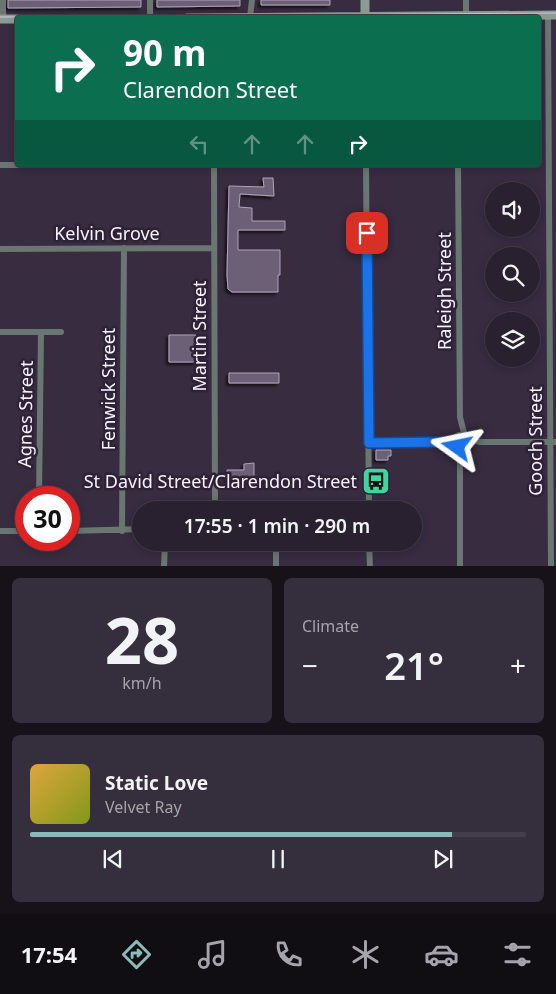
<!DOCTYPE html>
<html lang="en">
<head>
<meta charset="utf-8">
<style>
  body { margin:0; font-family:"Noto Sans",sans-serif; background:#352e3c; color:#f1f3f6; height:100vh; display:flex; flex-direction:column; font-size:19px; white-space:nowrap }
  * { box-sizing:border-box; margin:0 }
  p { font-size:16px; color:#a5a3ab }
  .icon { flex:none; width:28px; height:28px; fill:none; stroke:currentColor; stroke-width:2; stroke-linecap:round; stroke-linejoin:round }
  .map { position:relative; height:566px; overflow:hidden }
  .side { display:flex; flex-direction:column; gap:12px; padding:12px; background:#17121a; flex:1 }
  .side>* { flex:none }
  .top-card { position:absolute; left:15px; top:15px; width:526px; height:152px; border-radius:5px; box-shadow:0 2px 8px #0003,0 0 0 1px #453e4c; background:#0b6e4f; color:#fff; overflow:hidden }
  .fabs { position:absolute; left:485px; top:182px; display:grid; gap:10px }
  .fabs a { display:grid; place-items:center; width:55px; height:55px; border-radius:50%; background:#292130; box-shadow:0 2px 8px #0003,0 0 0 1px #453e4c; font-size:25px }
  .speed { position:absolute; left:15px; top:486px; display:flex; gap:10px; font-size:25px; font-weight:700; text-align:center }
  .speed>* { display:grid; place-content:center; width:65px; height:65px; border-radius:50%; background:#292130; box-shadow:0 2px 8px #0003,0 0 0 1px #453e4c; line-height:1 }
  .speed .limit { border:8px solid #d22; background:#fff; color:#111 }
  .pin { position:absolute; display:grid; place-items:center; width:42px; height:42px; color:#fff; margin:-21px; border-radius:10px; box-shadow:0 2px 8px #0006 }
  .me { position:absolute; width:55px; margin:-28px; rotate:282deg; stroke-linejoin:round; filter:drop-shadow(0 0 4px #0008) }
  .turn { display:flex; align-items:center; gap:18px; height:105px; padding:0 25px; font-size:22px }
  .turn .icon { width:65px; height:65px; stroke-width:2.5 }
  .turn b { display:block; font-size:35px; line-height:42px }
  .lanes { display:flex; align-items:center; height:48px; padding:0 25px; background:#0003; justify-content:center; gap:25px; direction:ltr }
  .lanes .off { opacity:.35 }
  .big { font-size:38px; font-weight:600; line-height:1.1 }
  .side .card { flex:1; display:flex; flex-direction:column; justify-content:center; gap:8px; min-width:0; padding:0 18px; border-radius:8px; background:#352e3c }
  .side .dial { align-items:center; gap:0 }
  .dial b { font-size:65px; line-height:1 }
  .song { display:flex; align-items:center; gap:15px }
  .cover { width:60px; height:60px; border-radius:8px; background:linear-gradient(135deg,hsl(40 70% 55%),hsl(70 70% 35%)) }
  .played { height:5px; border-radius:2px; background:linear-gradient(90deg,#8bbbb9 85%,#453e4c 85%) }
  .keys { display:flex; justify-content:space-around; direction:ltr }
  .heat { display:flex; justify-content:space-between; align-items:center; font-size:28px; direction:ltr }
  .side .tiles { flex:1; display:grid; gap:12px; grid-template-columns:1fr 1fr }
  .card:last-child { grid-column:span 2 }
  .trip { position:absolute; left:132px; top:501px; width:290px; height:50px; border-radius:25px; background:#292130; box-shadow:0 2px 8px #0003,0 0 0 1px #453e4c; font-weight:600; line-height:50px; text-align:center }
  .tab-bar { display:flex; height:80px; justify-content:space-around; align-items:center; background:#100d13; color:#a5a3ab }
  .tab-bar .icon { width:35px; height:35px }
  .tab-bar .current { color:#8bbbb9 }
  .tab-bar b { font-size:22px; color:#f1f3f6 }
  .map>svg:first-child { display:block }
  .building { fill:#6c6076; stroke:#afa2ba; filter:url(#shadow) }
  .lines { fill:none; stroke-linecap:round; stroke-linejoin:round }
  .street { stroke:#6a7671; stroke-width:6 }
  .secondary { stroke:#8a9d94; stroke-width:9 }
  .tram { stroke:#d3cbd9; stroke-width:1 }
  .route-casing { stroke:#114b97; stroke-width:12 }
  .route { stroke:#1a73e8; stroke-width:9 }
  .labels { text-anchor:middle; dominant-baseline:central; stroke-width:5; stroke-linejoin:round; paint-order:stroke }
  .street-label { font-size:18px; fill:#f8f1fe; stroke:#2d2236 }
  .poi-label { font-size:18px; fill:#f8f1fe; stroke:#2d2236; text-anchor:end }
</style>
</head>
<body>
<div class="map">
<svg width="556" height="567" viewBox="0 0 556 567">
  <defs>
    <filter id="shadow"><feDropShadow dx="-2.5" dy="2.5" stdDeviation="1" flood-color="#0009"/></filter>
  </defs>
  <rect width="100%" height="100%" fill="#372c40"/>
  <path class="building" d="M 8,0 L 141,0 L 141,7 L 8,8 Z
    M 157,0 L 240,0 L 240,6 L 157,7 Z
    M 261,0 L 330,0 L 330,5 L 261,5 Z
    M 263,178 L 273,178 L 274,196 L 240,194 L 239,207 L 252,208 L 252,221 L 285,221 L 285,230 L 238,230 L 238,250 L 280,250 L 280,275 L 278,275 L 278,292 L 232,292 L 228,289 L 227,275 L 229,186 L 264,187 Z
    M 169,335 L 196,335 L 196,362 L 169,362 Z
    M 229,373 L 279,373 L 279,383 L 229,383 Z
    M 376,450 L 391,450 L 391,456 L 388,456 L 388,460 L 376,460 Z
    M 254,463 L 254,478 L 246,478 L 246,481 L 228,481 L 227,470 L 244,470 L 244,464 Z"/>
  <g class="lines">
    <path class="street" d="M 3,0 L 3,19
      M 150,0 L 150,18
      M 548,15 L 551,567
      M 466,16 L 466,0
      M 250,17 L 252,0
      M 0,165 L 18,165
      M 214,165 L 215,510
      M 366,165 L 369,510
      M 458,165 L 460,417 L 466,441 L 462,447 L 455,445 L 454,441 L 455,437 L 459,435 L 464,437
      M 0,249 L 214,248
      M 0,332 L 61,332
      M 465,438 L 480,442 L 556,442
      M 369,443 L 441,442 L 455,445
      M 456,446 L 460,462 L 460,567
      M 39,498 L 41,332
      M 215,506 L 369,506
      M 0,531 L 26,531
      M 69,531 L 141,529
      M 122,531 L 124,248
      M 276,542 L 276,567
      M 369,542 L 370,567
      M 164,567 L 165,542"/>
    <path class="secondary" d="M 365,16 L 365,0
      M 187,18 L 556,15
      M 0,19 L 18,19"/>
    <path class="tram" d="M 0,17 L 556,13"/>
  </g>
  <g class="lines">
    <g class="route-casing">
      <path id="route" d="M 367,233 L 369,443 L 441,442 L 457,447"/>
    </g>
    <use href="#route" class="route"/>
  </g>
  <defs>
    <g id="bus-square" transform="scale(1.4375)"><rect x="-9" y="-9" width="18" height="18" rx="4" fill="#3fd4a2" stroke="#2d2236"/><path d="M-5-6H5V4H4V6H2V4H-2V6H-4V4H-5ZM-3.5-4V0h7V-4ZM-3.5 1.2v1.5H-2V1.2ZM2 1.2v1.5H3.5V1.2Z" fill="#111"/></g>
  </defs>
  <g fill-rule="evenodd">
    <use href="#bus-square" x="376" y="481"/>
  </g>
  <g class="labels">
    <g class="street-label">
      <text x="107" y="233">Kelvin Grove</text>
      <text transform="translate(444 291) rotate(-90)">Raleigh Street</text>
      <text transform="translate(199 336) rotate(-90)">Martin Street</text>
      <text transform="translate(108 389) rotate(-90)">Fenwick Street</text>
      <text transform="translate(25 414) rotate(-89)">Agnes Street</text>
      <text transform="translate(535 441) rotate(-90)">Gooch Street</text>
    </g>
    <g class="poi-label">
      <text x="357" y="481">St David Street/Clarendon Street</text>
    </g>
  </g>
</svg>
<div class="fabs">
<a><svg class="icon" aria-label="sound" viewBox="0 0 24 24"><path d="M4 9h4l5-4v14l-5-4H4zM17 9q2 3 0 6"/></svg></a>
<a><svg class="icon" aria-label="search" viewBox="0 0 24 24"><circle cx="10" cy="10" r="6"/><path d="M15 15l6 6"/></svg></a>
<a><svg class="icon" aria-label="layers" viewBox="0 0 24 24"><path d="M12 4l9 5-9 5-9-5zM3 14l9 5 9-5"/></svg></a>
</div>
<div class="speed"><div class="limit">30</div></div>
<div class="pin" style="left:367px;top:233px;background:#d93025"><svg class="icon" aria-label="arrive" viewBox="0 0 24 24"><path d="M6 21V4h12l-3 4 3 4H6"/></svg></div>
<svg class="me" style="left:457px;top:447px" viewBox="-20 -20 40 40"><path d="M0-17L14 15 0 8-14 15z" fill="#1a73e8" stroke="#fff" stroke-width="4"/></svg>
<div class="trip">17:55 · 1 min · 290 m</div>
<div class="top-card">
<div class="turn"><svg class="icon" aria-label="right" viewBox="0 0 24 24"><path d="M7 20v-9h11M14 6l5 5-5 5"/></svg><div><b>90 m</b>Clarendon Street</div></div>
<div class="lanes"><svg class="icon off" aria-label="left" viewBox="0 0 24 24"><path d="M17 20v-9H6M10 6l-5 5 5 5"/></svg><svg class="icon off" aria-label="ahead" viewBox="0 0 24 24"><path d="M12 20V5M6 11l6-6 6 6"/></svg><svg class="icon off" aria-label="ahead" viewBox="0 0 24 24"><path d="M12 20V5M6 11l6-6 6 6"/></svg><svg class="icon" aria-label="right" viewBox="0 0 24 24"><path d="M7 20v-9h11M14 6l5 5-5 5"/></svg></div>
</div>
</div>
<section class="side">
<div class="tiles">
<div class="card dial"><b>28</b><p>km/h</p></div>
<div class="card"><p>Climate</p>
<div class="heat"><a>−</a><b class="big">21°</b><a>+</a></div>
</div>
<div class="card">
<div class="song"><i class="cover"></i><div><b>Static Love</b><p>Velvet Ray</p></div></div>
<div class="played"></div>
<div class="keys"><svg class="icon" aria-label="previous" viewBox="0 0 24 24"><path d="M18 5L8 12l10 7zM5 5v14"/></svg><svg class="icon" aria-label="pause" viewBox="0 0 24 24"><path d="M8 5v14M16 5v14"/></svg><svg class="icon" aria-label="next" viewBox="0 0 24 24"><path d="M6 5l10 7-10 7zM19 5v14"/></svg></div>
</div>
</div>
</section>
<nav class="tab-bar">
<b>17:54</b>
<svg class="icon current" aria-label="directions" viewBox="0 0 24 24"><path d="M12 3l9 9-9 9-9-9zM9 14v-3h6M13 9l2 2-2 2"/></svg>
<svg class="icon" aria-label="music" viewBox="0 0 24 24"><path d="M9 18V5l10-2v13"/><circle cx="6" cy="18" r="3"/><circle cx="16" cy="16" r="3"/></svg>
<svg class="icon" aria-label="phone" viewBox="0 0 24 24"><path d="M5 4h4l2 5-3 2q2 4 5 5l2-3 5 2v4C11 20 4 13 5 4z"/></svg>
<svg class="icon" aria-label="climate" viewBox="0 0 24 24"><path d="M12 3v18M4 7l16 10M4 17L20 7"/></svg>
<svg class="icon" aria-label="car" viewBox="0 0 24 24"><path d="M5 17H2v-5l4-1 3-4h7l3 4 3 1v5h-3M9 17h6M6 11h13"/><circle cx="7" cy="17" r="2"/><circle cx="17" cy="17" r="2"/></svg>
<svg class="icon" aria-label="filters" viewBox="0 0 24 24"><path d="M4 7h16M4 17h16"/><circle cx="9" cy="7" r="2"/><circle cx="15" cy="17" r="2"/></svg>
</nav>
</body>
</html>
